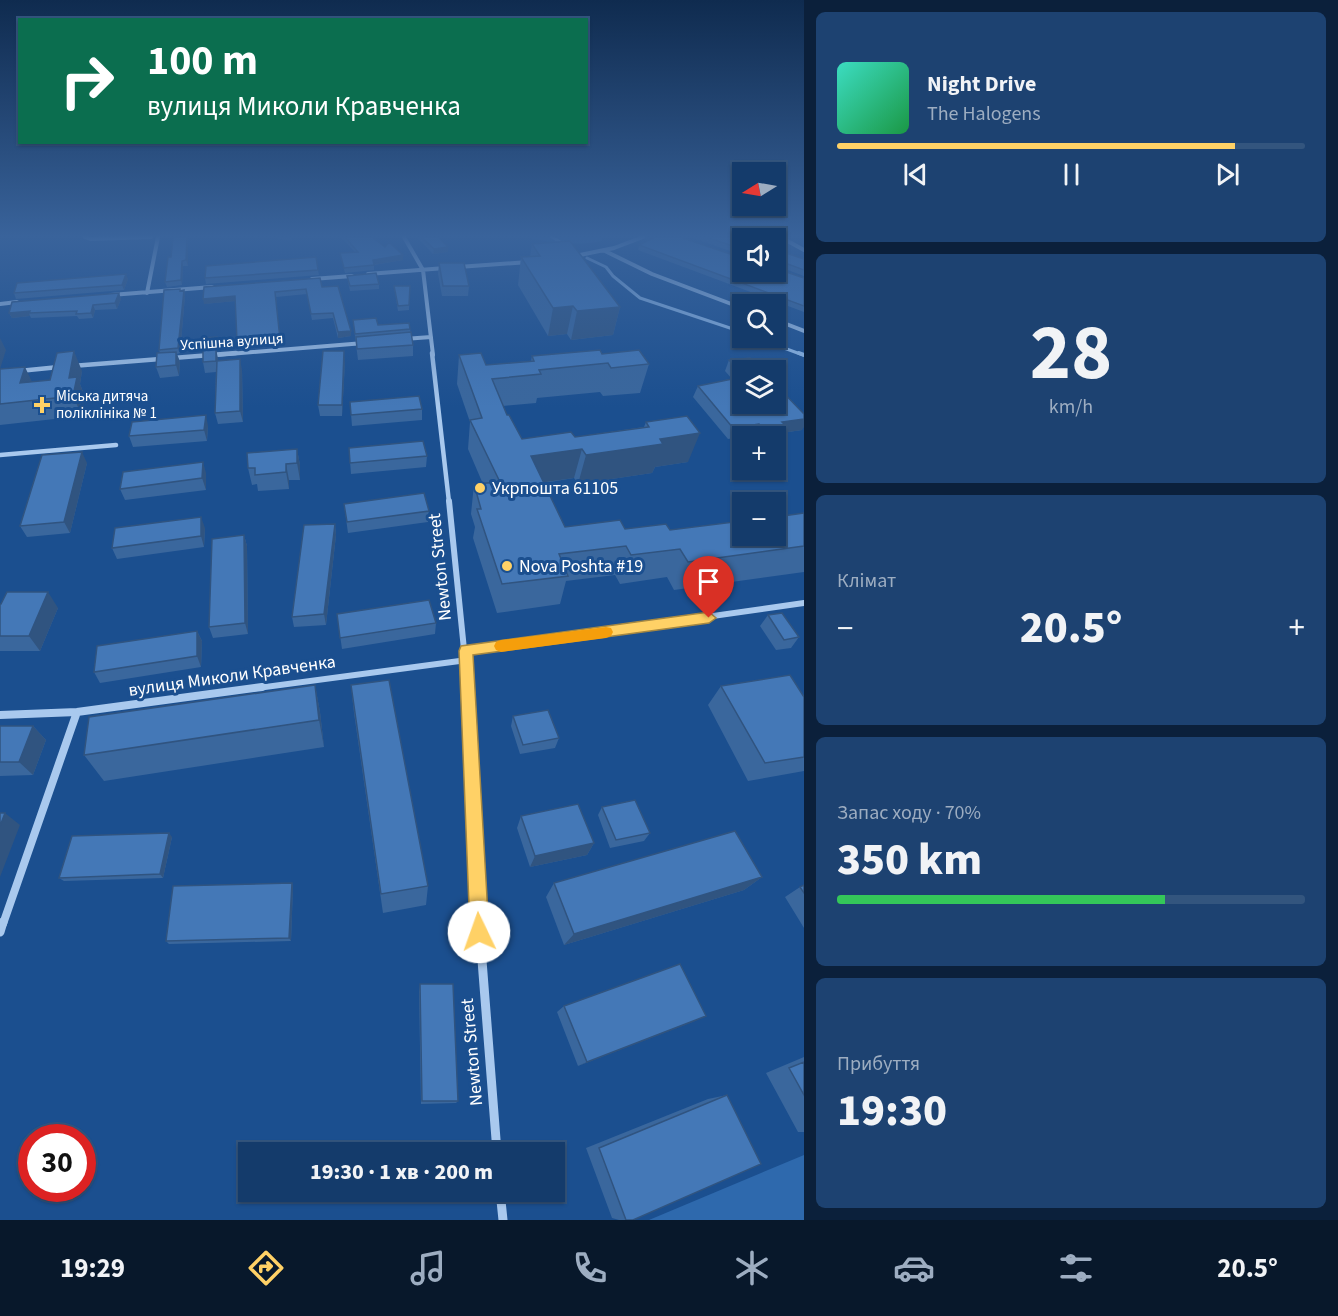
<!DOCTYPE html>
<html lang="uk">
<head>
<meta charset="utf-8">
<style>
  body { margin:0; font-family:"Source Sans 3",sans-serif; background:#1d4271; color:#f1f3f6; height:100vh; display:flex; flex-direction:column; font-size:22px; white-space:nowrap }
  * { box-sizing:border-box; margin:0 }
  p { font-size:20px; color:#9dadc1 }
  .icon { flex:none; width:33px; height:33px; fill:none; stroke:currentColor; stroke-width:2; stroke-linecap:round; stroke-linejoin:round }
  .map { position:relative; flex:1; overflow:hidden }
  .panel { display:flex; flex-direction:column; gap:12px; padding:12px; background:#0b203b; width:534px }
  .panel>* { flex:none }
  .top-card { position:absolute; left:18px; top:18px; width:570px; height:126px; border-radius:0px; box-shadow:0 2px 4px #0004,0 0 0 2px #33557e; background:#0b6e4f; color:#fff; overflow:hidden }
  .needle { width:39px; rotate:259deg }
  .controls { position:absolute; left:732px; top:162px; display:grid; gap:12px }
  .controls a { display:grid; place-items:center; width:54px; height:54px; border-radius:0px; background:#143b6b; box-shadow:0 2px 4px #0004,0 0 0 2px #33557e; font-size:30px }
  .speed { position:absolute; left:18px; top:1124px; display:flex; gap:12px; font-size:30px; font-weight:700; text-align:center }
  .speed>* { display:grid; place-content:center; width:78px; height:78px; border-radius:50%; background:#143b6b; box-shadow:0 2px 4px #0004,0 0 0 2px #33557e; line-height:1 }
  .speed .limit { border:9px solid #d22; background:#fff; color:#111 }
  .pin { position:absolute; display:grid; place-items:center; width:51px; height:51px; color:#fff; margin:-62px -26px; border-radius:50% 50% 50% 0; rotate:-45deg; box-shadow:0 0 6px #0007 }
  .pin .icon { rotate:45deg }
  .me { position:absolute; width:66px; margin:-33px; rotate:357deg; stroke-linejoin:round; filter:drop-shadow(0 0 4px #0008) }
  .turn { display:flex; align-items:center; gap:21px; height:126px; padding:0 30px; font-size:27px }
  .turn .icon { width:78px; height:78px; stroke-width:2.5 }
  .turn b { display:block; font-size:42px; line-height:51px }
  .big { font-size:45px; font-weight:800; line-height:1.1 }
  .panel .card { flex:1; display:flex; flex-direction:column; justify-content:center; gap:9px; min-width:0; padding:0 21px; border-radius:9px; background:#1d4271 }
  .panel .dial { align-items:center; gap:0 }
  .dial b { font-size:78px; line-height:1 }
  .song { display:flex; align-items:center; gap:18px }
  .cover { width:72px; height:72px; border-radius:9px; background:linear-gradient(135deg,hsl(170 70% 55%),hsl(140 70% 35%)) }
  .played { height:6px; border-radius:3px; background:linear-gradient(90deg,#ffd166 85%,#33557e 85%) }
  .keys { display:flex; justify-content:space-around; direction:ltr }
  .heat { display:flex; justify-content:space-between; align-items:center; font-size:33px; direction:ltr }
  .charge { height:9px; border-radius:4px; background:linear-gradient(90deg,#34c759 70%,#33557e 0) }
  .trip { position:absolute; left:238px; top:1142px; width:327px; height:60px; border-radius:0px; background:#143b6b; box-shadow:0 2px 4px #0004,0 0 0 2px #33557e; font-weight:800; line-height:60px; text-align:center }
  .tab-bar { display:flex; height:96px; justify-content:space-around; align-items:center; background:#08182b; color:#9dadc1 }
  .tab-bar .icon { width:42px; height:42px }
  .tab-bar .selected { color:#ffd166 }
  .tab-bar b { font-size:27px; color:#f1f3f6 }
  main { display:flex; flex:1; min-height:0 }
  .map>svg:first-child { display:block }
  .green { fill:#2e69ad }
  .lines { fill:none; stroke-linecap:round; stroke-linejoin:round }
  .stream-far1 { stroke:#9cc4f0; stroke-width:3 }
  .stream { stroke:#9cc4f0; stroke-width:4 }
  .minor-far4 { stroke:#a9c9ee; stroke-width:4 }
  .minor-far3 { stroke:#a9c9ee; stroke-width:4.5 }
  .minor-far2 { stroke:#a9c9ee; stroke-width:6 }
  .minor-far1 { stroke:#a9c9ee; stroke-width:8 }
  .minor { stroke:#a9c9ee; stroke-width:9 }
  .wall { fill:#3a679d }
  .shaded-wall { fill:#305480 }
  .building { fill:#4478b7; stroke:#305480; stroke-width:1.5 }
  .route { fill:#ffd166; stroke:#a68842; stroke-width:1.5 }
  .slow { fill:#f59e0b }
  .poi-dot { fill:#ffd166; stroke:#1b4f8f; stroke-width:2 }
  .labels { text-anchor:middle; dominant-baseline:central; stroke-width:6; stroke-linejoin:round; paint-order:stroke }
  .far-street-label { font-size:15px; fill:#fff; stroke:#1b4f8f }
  .far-poi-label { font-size:15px; fill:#fff; stroke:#1b4f8f; text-anchor:start }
  .poi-label { font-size:18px; fill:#fff; stroke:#1b4f8f; text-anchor:start }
  .street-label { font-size:18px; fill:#fff; stroke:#1b4f8f }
</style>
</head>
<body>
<main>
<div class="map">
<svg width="804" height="1220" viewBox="0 0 804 1220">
  <rect width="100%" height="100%" fill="#1b4f8f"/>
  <path class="green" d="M 526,237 L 602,237 L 602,241 C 576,246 552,243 526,237 Z
    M 804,1155 L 804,1220 L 649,1220 Z"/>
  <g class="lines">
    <path class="stream-far1" d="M 552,237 L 565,245
      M 587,258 L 606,267 L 613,276 L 640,298 L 742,332
      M 757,338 L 803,355"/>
    <path class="stream" d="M 799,353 L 804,355"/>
    <path class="minor-far4" d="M 85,237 L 91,239 L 151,237
      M 404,237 L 423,270 L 433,355
      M 787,237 L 784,239 L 804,250
      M 605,251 L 652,274 L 742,308
      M 575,256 L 614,248 L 643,237
      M 458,267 L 529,262
      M 368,274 L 445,268
      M 312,279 L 352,276
      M 147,293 L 158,237
      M 111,295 L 212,287
      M 0,304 L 17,302
      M 776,320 L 804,331
      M 404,339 L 431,337
      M 217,355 L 364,343"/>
    <path class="minor-far3" d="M 432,353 L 449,502
      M 72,366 L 236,353
      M 19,371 L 59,367
      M 0,455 L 116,445"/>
    <path class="minor-far2" d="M 449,501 L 468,689
      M 466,651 L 804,603
      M 251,689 L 467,660"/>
    <path class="minor-far1" d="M 468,687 L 479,924
      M 0,715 L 77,712 L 262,687
      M 3,924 L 77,712"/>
    <path class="minor" d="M 479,922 L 497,1152
      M 0,932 L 3,922
      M 500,1191 L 503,1220"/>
  </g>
  <path class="wall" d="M 270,237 L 291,237 L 292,241 Z
    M 341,237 L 372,237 L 403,260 L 374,265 L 374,270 L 345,273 L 341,258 L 340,253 L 355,252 Z
    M 417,237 L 438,237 L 448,247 L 448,252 L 433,254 Z
    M 646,237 L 680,237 L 742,258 L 776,251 L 804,259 L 804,276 L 777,266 L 776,267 L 777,269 L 804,278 L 804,312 L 638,250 L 639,245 L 649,241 L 646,240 Z
    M 690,237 L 755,237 L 742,238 L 742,255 Z
    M 188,241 L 188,266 L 183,266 L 182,285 L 167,287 L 165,282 L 171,257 Z
    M 532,244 L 620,307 L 613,335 L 571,340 L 567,334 L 548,336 L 518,285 L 521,257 L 530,257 Z
    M 439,263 L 469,286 L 468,296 L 442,296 L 438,274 Z
    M 318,270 L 319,275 L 206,284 L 205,278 Z
    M 347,276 L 379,284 L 379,289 L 350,291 Z
    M 320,278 L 322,287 L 351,331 L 351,336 L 338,338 L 333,318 L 312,320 L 307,294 L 276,297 L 280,344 L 249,347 L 249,345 L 239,346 L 235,301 L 204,304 Z
    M 128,279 L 124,290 L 16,299 L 14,293 Z
    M 394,286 L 410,286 L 409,310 L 398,311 Z
    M 184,290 L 185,296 L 180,353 L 177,354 L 180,362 L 179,376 L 160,378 L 156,367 L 160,353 L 159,350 L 181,291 Z
    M 119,293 L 121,299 L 117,309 L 95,310 L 93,318 L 79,319 L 77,316 L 31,318 L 30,316 L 12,318 L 9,313 Z
    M 353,320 L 410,329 L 413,345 L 413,356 L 358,360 Z
    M 217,337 L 218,350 L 216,350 L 218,361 L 242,370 L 243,422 L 218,424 L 215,413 L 216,372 L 205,373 L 203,362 L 205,349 L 204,346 Z
    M 602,354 L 649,364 L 640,393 L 603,396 L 600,392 L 537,398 L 536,403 L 503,406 L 507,415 L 522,439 L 575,437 L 644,427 L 646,422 L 688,462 L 655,467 L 652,473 L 578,484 L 574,478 L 544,483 L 565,527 L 670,530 L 804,513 L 804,572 L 674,590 L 667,577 L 620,584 L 615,575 L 566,581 L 560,604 L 497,613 L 473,538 L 475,527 L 471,514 L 474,484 L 483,484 L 468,449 L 470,422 L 457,384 L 459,355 L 486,365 L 531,361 L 532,356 Z
    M 729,360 L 742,370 L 742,404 L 802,430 L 781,433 L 780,436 L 754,436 L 753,435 L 728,439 L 693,397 L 698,386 L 732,379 L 725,371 Z
    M 345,362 L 342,416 L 320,416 L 318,405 Z
    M 0,369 L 32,382 L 50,380 L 82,371 L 80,384 L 85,397 L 82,416 L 0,425 Z
    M 350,402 L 422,409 L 422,420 L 352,426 Z
    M 208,426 L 207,441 L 133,447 L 129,436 Z
    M 349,448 L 427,456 L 426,467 L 351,474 Z
    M 297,449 L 300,465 L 300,480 L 289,480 L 289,489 L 258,491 L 257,484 L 252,485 L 248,468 Z
    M 87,463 L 70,533 L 27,537 L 20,526 Z
    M 206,473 L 206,490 L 125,500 L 120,489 Z
    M 344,504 L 429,511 L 428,522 L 348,533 Z
    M 335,524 L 336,535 L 326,625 L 294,627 L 292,617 Z
    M 205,528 L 204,547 L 117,559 L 112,548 Z
    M 244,535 L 247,546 L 248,634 L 213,638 L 209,627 Z
    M 0,604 L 58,608 L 40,651 L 0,651 Z
    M 337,614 L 436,623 L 435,634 L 342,649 Z
    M 768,615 L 799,637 L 791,648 L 776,650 L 760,626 Z
    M 197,631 L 202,641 L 201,667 L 100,683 L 94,672 Z
    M 315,685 L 320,712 L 324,747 L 104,781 L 84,755 Z
    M 351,685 L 428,886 L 426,905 L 383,913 L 354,713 Z
    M 721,686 L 804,697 L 804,771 L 748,781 L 708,705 Z
    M 513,716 L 559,738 L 555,748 L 520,754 L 511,726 Z
    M 0,726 L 33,726 L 46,740 L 33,775 L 0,776 Z
    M 602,807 L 650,833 L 644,841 L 610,848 L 598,815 Z
    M 521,816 L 594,843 L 587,855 L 530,867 L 517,828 Z
    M 172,837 L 163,878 L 64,881 L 59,878 Z
    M 762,877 L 744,890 L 564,945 L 546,897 L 554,883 Z
    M 292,883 L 293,886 L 291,941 L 169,944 L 166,941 Z
    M 804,885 L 804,928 L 785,897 L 800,887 Z
    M 420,984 L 458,1101 L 456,1103 L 421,1104 L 419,991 Z
    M 564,1006 L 706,1016 L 578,1066 L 557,1012 Z
    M 804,1057 L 804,1132 L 798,1132 L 766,1073 Z
    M 727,1095 L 633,1220 L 619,1220 L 612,1218 L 586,1148 L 708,1099 Z"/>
  <path class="shaded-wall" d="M 188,237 L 188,266 L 186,260 Z
    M 448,247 L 448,252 L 433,254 L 434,249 Z
    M 403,255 L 403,260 L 373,265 L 373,260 Z
    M 182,261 L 183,266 L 182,285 L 181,280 Z
    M 126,274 L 128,279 L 124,290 L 122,285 Z
    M 184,290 L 185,296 L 180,353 L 178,348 Z
    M 119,293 L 121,299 L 117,309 L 115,303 Z
    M 235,296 L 236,301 L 204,304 L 203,299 Z
    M 276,297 L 280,344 L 249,347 L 248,342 Z
    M 93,305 L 95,310 L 93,318 L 91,313 Z
    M 573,306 L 567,334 L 548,336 L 553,308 Z
    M 620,307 L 613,335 L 571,340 L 577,311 Z
    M 30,311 L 29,313 L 30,316 L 12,318 L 9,313 Z
    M 351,331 L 351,336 L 338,338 L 338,332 Z
    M 0,338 L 6,350 L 0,369 Z
    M 216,348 L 218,359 L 218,372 L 216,361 Z
    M 74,351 L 82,371 L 80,384 L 85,397 L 82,416 L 73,396 L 69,378 Z
    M 344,351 L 345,362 L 342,416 L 342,405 Z
    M 176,352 L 180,362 L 179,376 L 176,365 Z
    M 240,359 L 242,370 L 243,422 L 240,411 Z
    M 25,367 L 34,386 L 20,383 Z
    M 206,415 L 208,426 L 207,441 L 204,430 Z
    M 804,419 L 804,427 L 802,430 L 781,433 L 780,436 L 759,436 L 763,428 L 782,422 Z
    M 700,433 L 688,462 L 655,467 L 652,473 L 578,484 L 586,455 L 660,439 Z
    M 297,449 L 300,465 L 300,480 L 297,463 Z
    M 582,449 L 574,478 L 525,485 L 531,456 Z
    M 82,452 L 87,463 L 70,533 L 64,522 Z
    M 203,462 L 206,473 L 206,490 L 202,478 Z
    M 286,464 L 289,480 L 289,489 L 286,472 Z
    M 201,517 L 205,528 L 204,547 L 201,536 Z
    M 335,524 L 336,535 L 326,625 L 324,614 Z
    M 244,535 L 247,546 L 248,634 L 245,623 Z
    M 48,592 L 58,608 L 40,651 L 29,636 Z
    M 197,631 L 202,641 L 201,667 L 197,656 Z
    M 315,685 L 320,712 L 324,747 L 319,720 Z
    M 33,726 L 46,740 L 33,775 L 19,762 Z
    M 5,813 L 20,825 L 0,877 L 0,826 Z
    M 169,833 L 172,837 L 163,878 L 160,874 Z
    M 594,843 L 587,855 L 530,867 L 535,856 Z
    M 762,877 L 744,890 L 564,945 L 574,934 Z
    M 292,883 L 293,886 L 291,941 L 289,938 Z
    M 706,1016 L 693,1022 L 578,1066 L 587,1062 Z"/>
  <path class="building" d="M 173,237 L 187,237 L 186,260 L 182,261 L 181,280 L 165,282 L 168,257 L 171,257 Z
    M 345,237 L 372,237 L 385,247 L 389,242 L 403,255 L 373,260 L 374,265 L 344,268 L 340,253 L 358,252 Z
    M 422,237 L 438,237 L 448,247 L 434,249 Z
    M 653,237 L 680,237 L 742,258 L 742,272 L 776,272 L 776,267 L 777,269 L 804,278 L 804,306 L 639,245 L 655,237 Z
    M 706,237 L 749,237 L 746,238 L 742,238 L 742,249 Z
    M 570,241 L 620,307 L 577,311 L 573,306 L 553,308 L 521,257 L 540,256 L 532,244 Z
    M 777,250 L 804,259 L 804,270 L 780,261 L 776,263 L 776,251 Z
    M 316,257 L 318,270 L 205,278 L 206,266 Z
    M 439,263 L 464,263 L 469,286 L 443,286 Z
    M 376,273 L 379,284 L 350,286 L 347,276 Z
    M 126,274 L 122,285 L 14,293 L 17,283 Z
    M 320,278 L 322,287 L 338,286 L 351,331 L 338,332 L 333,313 L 311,314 L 306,289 L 275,292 L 280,339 L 248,342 L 248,340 L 237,341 L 235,296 L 203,299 L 204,287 Z
    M 394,286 L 410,286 L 409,305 L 398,306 Z
    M 180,289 L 180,291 L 184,290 L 178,348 L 159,350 L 164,290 Z
    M 119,293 L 115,303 L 93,305 L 91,313 L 76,314 L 77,311 L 29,313 L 30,311 L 9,313 L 12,302 Z
    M 376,318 L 378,325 L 409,323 L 410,329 L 355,334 L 353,320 Z
    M 411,332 L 413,345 L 357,349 L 356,337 Z
    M 217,337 L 217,345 L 204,346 L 204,338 Z
    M 216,348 L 216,361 L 203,362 L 203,350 Z
    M 600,350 L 602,354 L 639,350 L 649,364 L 611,368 L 608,363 L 539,370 L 541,374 L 492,379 L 507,415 L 509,415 L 522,439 L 571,432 L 575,437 L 649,427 L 646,422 L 687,416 L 700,433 L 660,439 L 663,444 L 586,455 L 582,449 L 531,456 L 565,527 L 620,520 L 625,529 L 666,524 L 670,530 L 742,521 L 742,536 L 776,536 L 776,517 L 804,513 L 804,546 L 688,562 L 680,549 L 631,555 L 626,546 L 559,554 L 568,576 L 502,584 L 477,509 L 481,509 L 474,484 L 500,482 L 470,420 L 482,418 L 459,355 L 481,353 L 486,365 L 534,361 L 532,356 Z
    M 74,351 L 69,378 L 77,377 L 73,396 L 0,404 L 0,369 L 25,367 L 20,383 L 50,380 L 57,353 Z
    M 323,351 L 344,351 L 342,405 L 318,405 Z
    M 176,352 L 176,365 L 156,367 L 157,353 Z
    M 750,358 L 762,370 L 742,370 L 742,374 L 729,360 Z
    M 240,359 L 240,411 L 215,413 L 217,361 Z
    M 742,377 L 742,404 L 776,404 L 776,385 L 804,414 L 804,419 L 782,422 L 785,425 L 763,428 L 759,424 L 733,428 L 698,386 Z
    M 419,396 L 422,409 L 351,415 L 350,402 Z
    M 206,415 L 204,430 L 129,436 L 132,422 Z
    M 423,441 L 427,456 L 350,463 L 349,448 Z
    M 297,449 L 297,463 L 286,464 L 286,472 L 255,475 L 255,468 L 248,468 L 247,453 Z
    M 82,452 L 64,522 L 20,526 L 42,455 Z
    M 203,462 L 202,478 L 120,489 L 123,472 Z
    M 424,493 L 429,511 L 347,522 L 344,504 Z
    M 201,517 L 201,536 L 112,548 L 115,528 Z
    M 335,524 L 324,614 L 292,617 L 304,525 Z
    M 244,535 L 245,623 L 209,627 L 212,539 Z
    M 7,592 L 48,592 L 29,636 L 0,636 L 0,604 L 1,604 Z
    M 429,600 L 436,623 L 340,638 L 337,614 Z
    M 782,613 L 799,637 L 784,640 L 768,615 Z
    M 197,631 L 197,656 L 94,672 L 97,646 Z
    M 790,675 L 804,697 L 804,757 L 765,763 L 721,686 Z
    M 389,680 L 428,886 L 381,894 L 351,685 Z
    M 315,685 L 319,720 L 84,755 L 89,717 Z
    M 548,710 L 559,738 L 523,745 L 513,716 Z
    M 0,726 L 33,726 L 19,762 L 0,762 Z
    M 635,800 L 650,833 L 616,840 L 602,807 Z
    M 578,804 L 594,843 L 535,856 L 521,816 Z
    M 0,813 L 5,813 L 0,826 Z
    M 735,831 L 762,877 L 574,934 L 554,883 Z
    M 169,833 L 160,874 L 59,878 L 72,836 Z
    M 292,883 L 289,938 L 166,941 L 173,886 Z
    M 804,885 L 804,893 L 800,887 Z
    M 680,964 L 706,1016 L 587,1062 L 564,1006 Z
    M 420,984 L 453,984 L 458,1101 L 422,1101 Z
    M 804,1062 L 804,1095 L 789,1068 Z
    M 727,1095 L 761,1164 L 633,1220 L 626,1220 L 599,1148 Z"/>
  <linearGradient id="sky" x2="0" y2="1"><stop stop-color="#0f2b4f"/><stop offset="0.58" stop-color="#39639b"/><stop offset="1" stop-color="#39639b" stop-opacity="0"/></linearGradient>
  <rect width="804" height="407" fill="url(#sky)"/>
  <path class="route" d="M 709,612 L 716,618 L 709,623 L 473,655 L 489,932 L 486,939 L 479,942 L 473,939 L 470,932 L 459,651 L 461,646 Z"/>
  <path class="slow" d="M 606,627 L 611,628 L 613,632 L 611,636 L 606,638 L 501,652 L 496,650 L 494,646 L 496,642 L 501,640 Z"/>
  <g class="poi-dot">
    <path d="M39 396h6v6h6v6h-6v6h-6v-6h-6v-6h6z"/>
    <circle cx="480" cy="488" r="6"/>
    <circle cx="507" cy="566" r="6"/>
  </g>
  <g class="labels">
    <g class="far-street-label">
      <text transform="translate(232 342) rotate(-4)">Успішна вулиця</text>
    </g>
    <g class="far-poi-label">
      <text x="56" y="396">Міська дитяча<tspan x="56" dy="17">поліклініка № 1</tspan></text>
    </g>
    <g class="poi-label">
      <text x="492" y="488">Укрпошта 61105</text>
      <text x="519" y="566">Nova Poshta #19</text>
    </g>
    <g class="street-label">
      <text transform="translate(440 567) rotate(-96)">Newton Street</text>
      <text transform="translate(232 676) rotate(-8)">вулиця Миколи Кравченка</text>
      <text transform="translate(472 1052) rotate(-95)">Newton Street</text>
    </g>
  </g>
</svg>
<div class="controls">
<a><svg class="needle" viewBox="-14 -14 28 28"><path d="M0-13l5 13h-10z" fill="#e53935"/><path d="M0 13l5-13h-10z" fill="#9dadc1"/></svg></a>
<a><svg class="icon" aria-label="sound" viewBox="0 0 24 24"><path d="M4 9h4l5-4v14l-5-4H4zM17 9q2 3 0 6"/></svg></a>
<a><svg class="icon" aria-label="search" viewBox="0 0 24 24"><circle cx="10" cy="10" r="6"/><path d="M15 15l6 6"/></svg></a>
<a><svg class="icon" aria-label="layers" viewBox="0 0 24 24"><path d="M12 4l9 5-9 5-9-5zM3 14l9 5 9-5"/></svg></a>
<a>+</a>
<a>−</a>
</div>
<div class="speed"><div class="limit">30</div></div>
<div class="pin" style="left:709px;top:618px;background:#d93025"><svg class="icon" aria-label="arrive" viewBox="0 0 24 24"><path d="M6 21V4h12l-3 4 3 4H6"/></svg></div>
<svg class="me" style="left:479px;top:932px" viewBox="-20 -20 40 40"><circle r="19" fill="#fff"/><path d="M0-13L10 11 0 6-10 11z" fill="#ffd166"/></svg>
<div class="trip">19:30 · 1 хв · 200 m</div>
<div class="top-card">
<div class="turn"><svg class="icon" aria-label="right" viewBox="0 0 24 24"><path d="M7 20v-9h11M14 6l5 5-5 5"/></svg><div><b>100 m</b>вулиця Миколи Кравченка</div></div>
</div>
</div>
<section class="panel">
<div class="card">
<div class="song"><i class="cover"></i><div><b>Night Drive</b><p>The Halogens</p></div></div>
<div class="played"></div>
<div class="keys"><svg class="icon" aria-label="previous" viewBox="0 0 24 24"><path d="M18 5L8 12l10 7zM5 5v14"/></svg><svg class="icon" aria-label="pause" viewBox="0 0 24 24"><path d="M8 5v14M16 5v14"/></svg><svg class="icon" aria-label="next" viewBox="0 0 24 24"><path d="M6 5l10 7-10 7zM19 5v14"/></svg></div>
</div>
<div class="card dial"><b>28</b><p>km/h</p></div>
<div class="card"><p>Клімат</p>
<div class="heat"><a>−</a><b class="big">20.5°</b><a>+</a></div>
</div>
<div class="card"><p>Запас ходу · 70%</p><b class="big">350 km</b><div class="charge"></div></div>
<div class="card"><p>Прибуття</p><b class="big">19:30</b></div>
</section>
</main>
<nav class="tab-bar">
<b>19:29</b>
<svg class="icon selected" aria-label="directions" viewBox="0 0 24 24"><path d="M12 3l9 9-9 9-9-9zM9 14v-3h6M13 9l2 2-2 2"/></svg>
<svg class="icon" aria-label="music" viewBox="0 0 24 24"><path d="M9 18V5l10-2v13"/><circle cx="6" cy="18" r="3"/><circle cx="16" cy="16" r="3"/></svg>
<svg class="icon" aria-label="phone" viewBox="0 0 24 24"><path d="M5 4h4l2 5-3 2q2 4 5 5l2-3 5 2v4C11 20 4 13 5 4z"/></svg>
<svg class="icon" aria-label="climate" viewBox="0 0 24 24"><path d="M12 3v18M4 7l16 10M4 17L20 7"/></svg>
<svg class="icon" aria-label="car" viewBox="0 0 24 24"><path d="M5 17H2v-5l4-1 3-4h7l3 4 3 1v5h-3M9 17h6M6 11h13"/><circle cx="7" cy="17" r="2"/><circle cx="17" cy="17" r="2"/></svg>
<svg class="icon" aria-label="filters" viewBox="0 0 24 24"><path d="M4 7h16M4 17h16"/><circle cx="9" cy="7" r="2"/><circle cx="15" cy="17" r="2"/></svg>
<b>20.5°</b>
</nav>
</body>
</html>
